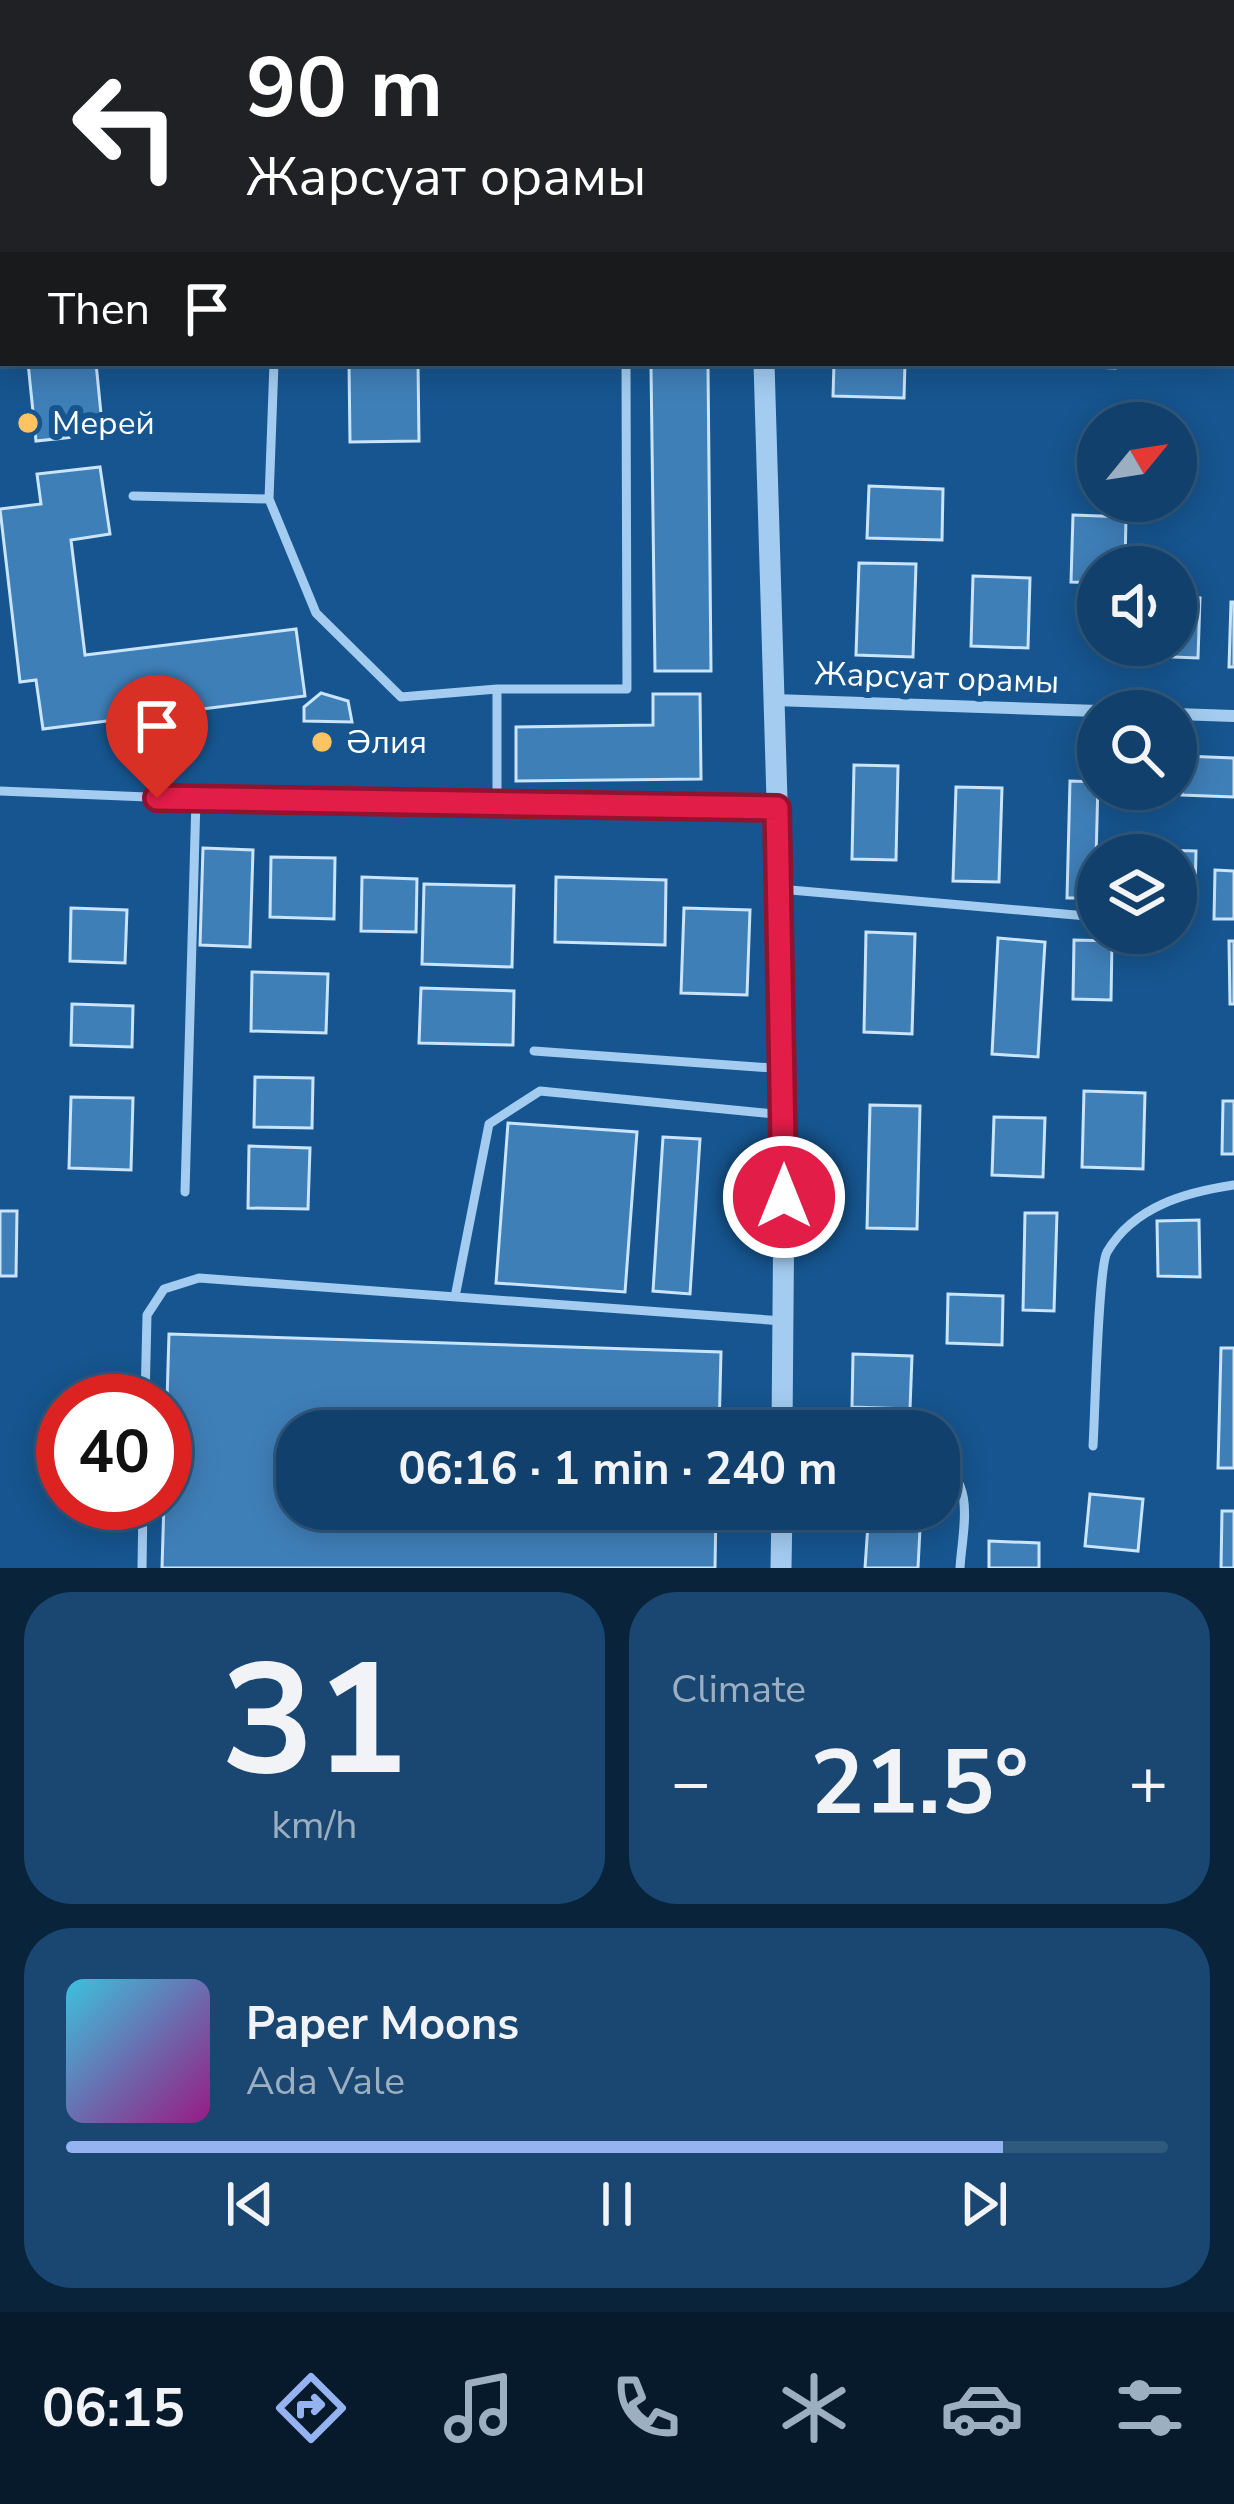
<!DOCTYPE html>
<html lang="en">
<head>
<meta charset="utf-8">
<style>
  body { margin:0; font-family:"Nunito Sans",sans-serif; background:#194771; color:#f1f3f6; height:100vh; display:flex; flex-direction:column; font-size:45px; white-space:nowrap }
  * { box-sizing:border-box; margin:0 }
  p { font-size:39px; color:#9cafc1 }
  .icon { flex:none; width:66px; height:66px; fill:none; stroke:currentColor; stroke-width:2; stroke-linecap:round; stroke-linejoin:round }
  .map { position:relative; height:1568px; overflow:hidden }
  .details { display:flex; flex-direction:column; gap:24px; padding:24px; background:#09233b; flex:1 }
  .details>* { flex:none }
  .guide { position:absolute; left:0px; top:0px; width:1236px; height:366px; box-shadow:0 6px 30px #0003,0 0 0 3px #30597e; background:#202124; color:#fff; overflow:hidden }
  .needle { width:78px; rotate:60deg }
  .controls { position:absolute; left:1077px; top:402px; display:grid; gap:24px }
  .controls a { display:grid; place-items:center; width:120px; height:120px; border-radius:50%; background:#10406b; box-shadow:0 6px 30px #0003,0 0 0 3px #30597e; font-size:60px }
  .speed { position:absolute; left:36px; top:1374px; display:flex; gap:24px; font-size:60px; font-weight:700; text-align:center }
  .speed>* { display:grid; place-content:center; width:156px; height:156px; border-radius:50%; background:#10406b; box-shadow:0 6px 30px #0003,0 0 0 3px #30597e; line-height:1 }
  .speed .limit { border:18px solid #d22; background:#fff; color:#111 }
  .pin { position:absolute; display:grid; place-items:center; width:102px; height:102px; color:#fff; margin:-123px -51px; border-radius:50% 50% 50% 0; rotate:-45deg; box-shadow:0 0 12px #0007 }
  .pin .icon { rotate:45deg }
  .me { position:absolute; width:132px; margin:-66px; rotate:0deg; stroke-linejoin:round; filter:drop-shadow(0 0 9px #0008) }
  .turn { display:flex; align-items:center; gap:42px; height:252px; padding:0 48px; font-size:54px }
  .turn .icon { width:156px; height:156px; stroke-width:2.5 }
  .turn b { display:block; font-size:84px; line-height:102px }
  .then { display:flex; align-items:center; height:114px; padding:0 48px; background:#0003; gap:24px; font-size:45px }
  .big { font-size:90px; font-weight:700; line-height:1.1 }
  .details .widget { flex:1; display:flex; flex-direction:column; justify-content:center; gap:18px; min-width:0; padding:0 42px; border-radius:48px; background:#194771 }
  .details .dial { align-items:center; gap:0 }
  .dial b { font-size:156px; line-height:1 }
  .song { display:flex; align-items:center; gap:36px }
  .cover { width:144px; height:144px; border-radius:18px; background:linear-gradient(135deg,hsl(190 70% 55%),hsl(310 70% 35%)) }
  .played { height:12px; border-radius:6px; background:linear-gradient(90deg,#95b2f1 85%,#30597e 85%) }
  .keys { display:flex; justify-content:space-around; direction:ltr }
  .heat { display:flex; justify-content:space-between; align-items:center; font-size:66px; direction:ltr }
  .details .tiles { flex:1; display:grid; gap:24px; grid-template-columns:1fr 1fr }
  .widget:last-child { grid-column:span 2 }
  .trip { position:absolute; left:276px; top:1410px; width:684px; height:120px; border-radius:48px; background:#10406b; box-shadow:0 6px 30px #0003,0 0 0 3px #30597e; font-weight:700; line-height:120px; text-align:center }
  .dock { display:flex; height:192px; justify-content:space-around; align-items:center; background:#061a2b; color:#9cafc1 }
  .dock .icon { width:84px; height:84px }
  .dock .selected { color:#95b2f1 }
  .dock b { font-size:54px; color:#f1f3f6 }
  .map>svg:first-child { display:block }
  .building { fill:#3f7fb8; stroke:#c9e4fb; stroke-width:3 }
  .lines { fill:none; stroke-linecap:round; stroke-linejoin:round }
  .service { stroke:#a3ccf0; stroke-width:9 }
  .minor { stroke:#a3ccf0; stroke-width:12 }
  .tertiary { stroke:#a3ccf0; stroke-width:21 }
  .route-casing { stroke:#92132f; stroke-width:30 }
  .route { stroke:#e11d48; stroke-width:21 }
  .poi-dot { fill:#ffc461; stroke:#16558f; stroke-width:4.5 }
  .labels { text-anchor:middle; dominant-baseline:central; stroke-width:12; stroke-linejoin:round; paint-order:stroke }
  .poi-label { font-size:33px; fill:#fff; stroke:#16558f; text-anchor:start }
  .street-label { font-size:33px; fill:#fff; stroke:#16558f }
</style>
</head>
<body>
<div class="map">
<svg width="1234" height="1568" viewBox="0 0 1234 1568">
  <rect width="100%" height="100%" fill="#16558f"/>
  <path class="building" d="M 446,0 L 526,0 L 526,3 L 446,3 Z
    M 28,363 L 96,363 L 103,434 L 36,441 Z
    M 349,363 L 418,363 L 419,441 L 350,442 Z
    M 834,363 L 905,363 L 904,398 L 833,396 Z
    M 990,363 L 1115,363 L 1115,368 Z
    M 651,366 L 708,366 L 711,671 L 655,671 Z
    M 100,467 L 110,534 L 71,540 L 85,655 L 296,629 L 305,696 L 43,729 L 36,680 L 20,682 L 0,509 L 41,504 L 37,474 Z
    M 869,486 L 943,489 L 942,540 L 867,538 Z
    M 1073,515 L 1126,517 L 1125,567 L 1098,567 L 1098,583 L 1071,582 Z
    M 859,563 L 916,564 L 913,657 L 856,655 Z
    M 973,576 L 1030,578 L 1028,648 L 971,646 Z
    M 1176,597 L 1200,598 L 1198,658 L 1148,656 L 1148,645 L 1176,645 Z
    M 1231,602 L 1234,602 L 1234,667 L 1229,667 Z
    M 321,693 L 348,701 L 352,722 L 304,721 L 304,707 Z
    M 653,694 L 700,694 L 701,779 L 516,781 L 516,727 L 653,725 Z
    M 1183,756 L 1234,758 L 1234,797 L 1182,795 Z
    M 854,765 L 898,766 L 896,860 L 852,859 Z
    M 1070,781 L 1098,782 L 1095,898 L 1067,898 Z
    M 956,787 L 1002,788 L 999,882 L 953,881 Z
    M 203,848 L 253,850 L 250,947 L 200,945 Z
    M 1159,850 L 1196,851 L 1195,895 L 1176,894 L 1176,855 L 1159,855 Z
    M 271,857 L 335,858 L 334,919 L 270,917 Z
    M 1215,870 L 1234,871 L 1234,919 L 1214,919 Z
    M 362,877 L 417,879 L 416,932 L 361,931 Z
    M 556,877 L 666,880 L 665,945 L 555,942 Z
    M 424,884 L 514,886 L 512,967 L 422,964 Z
    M 71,908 L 127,910 L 125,963 L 70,961 Z
    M 684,908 L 750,910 L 747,995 L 681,993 Z
    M 866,932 L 915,934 L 912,1034 L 864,1032 Z
    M 998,938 L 1045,942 L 1038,1057 L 992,1054 Z
    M 1074,940 L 1112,941 L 1111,1000 L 1073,999 Z
    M 1229,941 L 1234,941 L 1234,1004 L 1230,1004 Z
    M 252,972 L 328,974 L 326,1033 L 251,1031 Z
    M 421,988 L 514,991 L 513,1045 L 419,1043 Z
    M 72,1004 L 133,1006 L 132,1047 L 71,1045 Z
    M 255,1077 L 313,1078 L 312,1128 L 254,1127 Z
    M 1084,1091 L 1145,1093 L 1143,1169 L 1082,1167 Z
    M 71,1097 L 133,1098 L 131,1170 L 69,1168 Z
    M 1223,1101 L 1234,1101 L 1234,1154 L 1222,1154 Z
    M 870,1105 L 920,1106 L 917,1229 L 867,1228 Z
    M 994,1117 L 1045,1118 L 1043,1177 L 992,1175 Z
    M 508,1123 L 637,1132 L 625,1292 L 496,1283 Z
    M 663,1137 L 700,1139 L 690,1294 L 653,1291 Z
    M 249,1146 L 310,1148 L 308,1209 L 248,1208 Z
    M 0,1211 L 17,1211 L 16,1276 L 0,1276 Z
    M 1025,1213 L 1057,1213 L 1054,1311 L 1023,1310 Z
    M 1199,1220 L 1200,1277 L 1158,1276 L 1157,1221 Z
    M 948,1294 L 1003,1296 L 1002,1345 L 947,1343 Z
    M 169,1334 L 721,1352 L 719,1431 L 297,1431 L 297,1509 L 716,1509 L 715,1568 L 162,1568 Z
    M 1221,1348 L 1234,1348 L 1234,1468 L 1218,1468 Z
    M 853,1354 L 912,1356 L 910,1409 L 852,1407 Z
    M 1090,1494 L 1143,1499 L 1138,1551 L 1085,1546 Z
    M 869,1509 L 921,1509 L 918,1568 L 865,1568 Z
    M 1222,1511 L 1234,1511 L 1234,1568 L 1221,1568 Z
    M 989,1541 L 1039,1543 L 1039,1568 L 989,1568 Z"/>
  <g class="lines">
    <path class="service" d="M 161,0 L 161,3
      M 274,363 L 269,499 L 316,613 L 401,697 L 497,689
      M 133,496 L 269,499
      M 0,791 L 246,801 L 777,808
      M 497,803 L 497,689 L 627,689 L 626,363
      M 779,889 L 1098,917
      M 534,1051 L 785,1069
      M 185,1192 L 196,799
      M 455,1297 L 489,1124 L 540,1091 L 784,1115
      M 145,1401 L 147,1315 L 164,1289 L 199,1278 L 783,1321
      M 1093,1446 C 1095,1417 1098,1268 1107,1252 C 1134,1206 1187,1192 1234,1185
      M 939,1463 C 977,1483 962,1531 960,1568
      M 142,1568 L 143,1503"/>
    <path class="minor" d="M 751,0 L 751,3
      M 0,169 L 3,170
      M 774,700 L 1098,711
      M 1176,714 L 1234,716"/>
    <path class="tertiary" d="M 1233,218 L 1234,218
      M 764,363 L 785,1069 L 782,1431
      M 781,1568 L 782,1509"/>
  </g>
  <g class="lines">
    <g class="route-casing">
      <path id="route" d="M 157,798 L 777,808 L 784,1197"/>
    </g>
    <use href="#route" class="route"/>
  </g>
  <g class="poi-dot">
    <circle cx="28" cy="423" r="12"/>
    <circle cx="322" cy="742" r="12"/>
  </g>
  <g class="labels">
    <g class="poi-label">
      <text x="52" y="423">Мерей</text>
      <text x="346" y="742">Әлия</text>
    </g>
    <g class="street-label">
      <text transform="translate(937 678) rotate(2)">Жарсуат орамы</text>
    </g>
  </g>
</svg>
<div class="controls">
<a><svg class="needle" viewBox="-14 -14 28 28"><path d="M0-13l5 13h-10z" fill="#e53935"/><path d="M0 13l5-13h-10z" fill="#9cafc1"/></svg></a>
<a><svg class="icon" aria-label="sound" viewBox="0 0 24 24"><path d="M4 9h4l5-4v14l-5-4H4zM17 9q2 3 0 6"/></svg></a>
<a><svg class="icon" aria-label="search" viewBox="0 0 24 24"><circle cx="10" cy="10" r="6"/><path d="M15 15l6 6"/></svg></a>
<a><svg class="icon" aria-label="layers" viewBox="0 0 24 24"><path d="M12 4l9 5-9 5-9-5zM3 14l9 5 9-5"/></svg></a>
</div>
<div class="speed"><div class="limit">40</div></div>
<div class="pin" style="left:157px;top:798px;background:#d93025"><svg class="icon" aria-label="arrive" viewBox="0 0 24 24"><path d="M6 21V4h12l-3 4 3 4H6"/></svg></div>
<svg class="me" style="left:784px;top:1197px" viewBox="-20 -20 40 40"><circle r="17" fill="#e11d48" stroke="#fff" stroke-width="3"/><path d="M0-11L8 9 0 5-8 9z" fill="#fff"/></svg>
<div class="trip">06:16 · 1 min · 240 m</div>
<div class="guide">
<div class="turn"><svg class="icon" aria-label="left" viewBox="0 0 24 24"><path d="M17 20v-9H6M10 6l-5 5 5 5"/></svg><div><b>90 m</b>Жарсуат орамы</div></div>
<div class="then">Then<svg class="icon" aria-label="arrive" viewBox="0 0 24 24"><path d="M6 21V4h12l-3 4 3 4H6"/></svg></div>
</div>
</div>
<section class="details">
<div class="tiles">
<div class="widget dial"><b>31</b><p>km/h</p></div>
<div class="widget"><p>Climate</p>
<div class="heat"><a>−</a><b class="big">21.5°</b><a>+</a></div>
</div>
<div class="widget">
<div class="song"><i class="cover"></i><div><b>Paper Moons</b><p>Ada Vale</p></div></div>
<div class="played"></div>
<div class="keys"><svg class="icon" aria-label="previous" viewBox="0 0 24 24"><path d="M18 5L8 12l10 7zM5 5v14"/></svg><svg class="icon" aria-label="pause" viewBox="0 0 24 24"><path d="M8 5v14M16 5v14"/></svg><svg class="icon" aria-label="next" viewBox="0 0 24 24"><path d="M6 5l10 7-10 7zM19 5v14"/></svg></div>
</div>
</div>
</section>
<nav class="dock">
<b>06:15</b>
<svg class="icon selected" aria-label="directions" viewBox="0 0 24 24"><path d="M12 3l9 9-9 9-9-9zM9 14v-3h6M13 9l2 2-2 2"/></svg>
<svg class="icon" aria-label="music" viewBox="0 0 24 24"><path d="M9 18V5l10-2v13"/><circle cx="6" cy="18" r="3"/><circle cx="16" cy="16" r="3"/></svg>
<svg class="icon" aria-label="phone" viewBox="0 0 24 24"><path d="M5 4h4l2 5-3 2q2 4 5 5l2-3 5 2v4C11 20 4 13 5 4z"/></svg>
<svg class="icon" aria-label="climate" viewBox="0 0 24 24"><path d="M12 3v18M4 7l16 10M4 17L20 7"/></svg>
<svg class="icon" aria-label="car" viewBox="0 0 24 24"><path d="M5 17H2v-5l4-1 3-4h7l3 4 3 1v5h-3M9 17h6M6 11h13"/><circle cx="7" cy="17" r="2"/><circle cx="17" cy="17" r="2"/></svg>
<svg class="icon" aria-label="filters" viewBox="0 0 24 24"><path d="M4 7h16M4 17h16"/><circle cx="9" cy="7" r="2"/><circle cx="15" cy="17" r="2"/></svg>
</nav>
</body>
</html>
